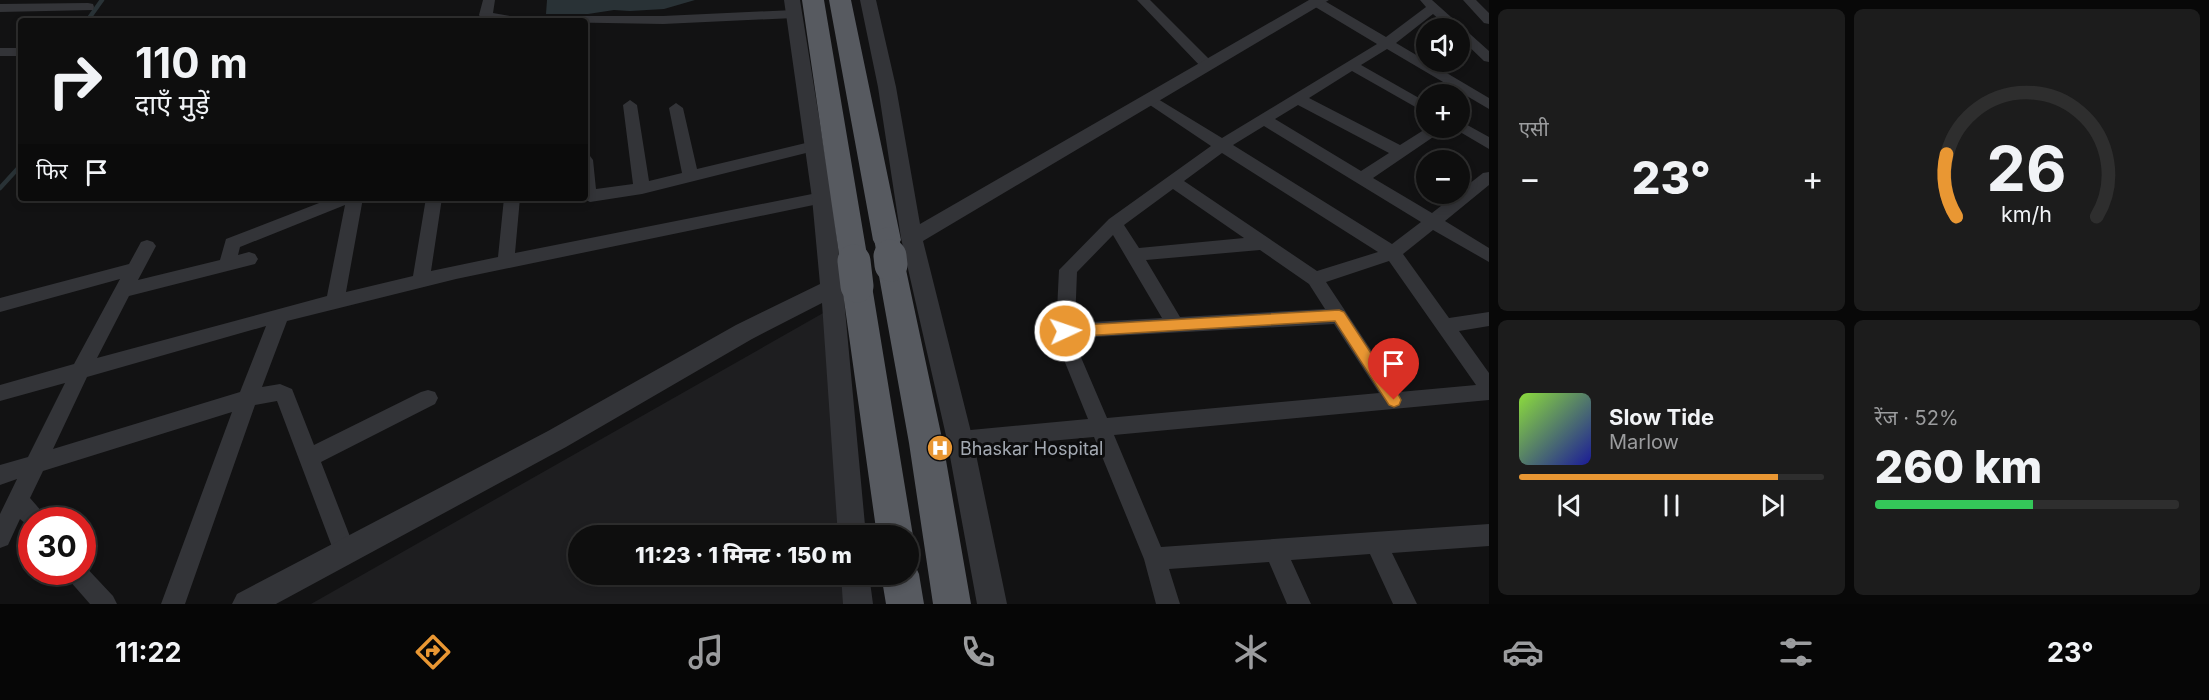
<!DOCTYPE html>
<html lang="hi">
<head>
<meta charset="utf-8">
<style>
  body { margin:0; font-family:Inter,"Noto Sans Devanagari",sans-serif; background:#1c1c1c; color:#f1f3f6; height:100vh; display:flex; flex-direction:column; font-size:22px; white-space:nowrap }
  * { box-sizing:border-box; margin:0 }
  p { font-size:20px; color:#9b9c9e }
  .icon { flex:none; width:33px; height:33px; fill:none; stroke:currentColor; stroke-width:2; stroke-linecap:round; stroke-linejoin:round }
  .map { position:relative; flex:1; overflow:hidden }
  .side { display:flex; flex-direction:column; gap:9px; padding:9px; background:#080808; width:720px }
  .side>* { flex:none }
  .guide { position:absolute; left:18px; top:18px; width:570px; height:183px; border-radius:6px; box-shadow:0 3px 9px #0003,0 0 0 2px #2e2e2e; background:#0e0e0e; color:#f1f3f6; overflow:hidden }
  .controls { position:absolute; left:1416px; top:18px; display:grid; gap:12px }
  .controls a { display:grid; place-items:center; width:54px; height:54px; border-radius:50%; background:#0e0e0e; box-shadow:0 3px 9px #0003,0 0 0 2px #2e2e2e; font-size:30px }
  .speed { position:absolute; left:18px; top:507px; display:flex; gap:12px; font-size:30px; font-weight:700; text-align:center }
  .speed>* { display:grid; place-content:center; width:78px; height:78px; border-radius:50%; background:#0e0e0e; box-shadow:0 3px 9px #0003,0 0 0 2px #2e2e2e; line-height:1 }
  .speed .limit { border:9px solid #d22; background:#fff; color:#111 }
  .pin { position:absolute; display:grid; place-items:center; width:51px; height:51px; color:#fff; margin:-62px -26px; border-radius:50% 50% 50% 0; rotate:-45deg; box-shadow:0 0 6px #0007 }
  .pin .icon { rotate:45deg }
  .me { position:absolute; width:66px; margin:-33px; rotate:87deg; stroke-linejoin:round; filter:drop-shadow(0 0 4px #0008) }
  .turn { display:flex; align-items:center; gap:21px; height:126px; padding:0 18px; font-size:27px }
  .turn .icon { width:78px; height:78px; stroke-width:2.5 }
  .turn b { display:block; font-size:42px; line-height:51px }
  .then { display:flex; align-items:center; height:57px; padding:0 18px; background:#0003; gap:12px; font-size:22px }
  .big { font-size:45px; font-weight:800; line-height:1.1 }
  .side .tile { flex:1; display:flex; flex-direction:column; justify-content:center; gap:9px; min-width:0; padding:0 21px; border-radius:9px; background:#1c1c1c }
  .side .dial { align-items:center; gap:0 }
  .dial svg { height:156px; overflow:visible; fill:none; stroke:#2e2e2e; stroke-width:7; stroke-linecap:round; text-anchor:middle }
  .dial text { fill:#f1f3f6; stroke:none }
  .song { display:flex; align-items:center; gap:18px }
  .cover { width:72px; height:72px; border-radius:9px; background:linear-gradient(135deg,hsl(90 70% 55%),hsl(240 70% 35%)) }
  .played { height:6px; border-radius:3px; background:linear-gradient(90deg,#e99733 85%,#2e2e2e 85%) }
  .keys { display:flex; justify-content:space-around; direction:ltr }
  .heat { display:flex; justify-content:space-between; align-items:center; font-size:33px; direction:ltr }
  .charge { height:9px; border-radius:4px; background:linear-gradient(90deg,#34c759 52%,#2e2e2e 0) }
  .side .tiles { flex:1; display:grid; gap:9px; grid-template-columns:repeat(2,1fr) }
  .trip { position:absolute; left:568px; top:525px; width:351px; height:60px; border-radius:30px; background:#0e0e0e; box-shadow:0 3px 9px #0003,0 0 0 2px #2e2e2e; font-weight:800; line-height:60px; text-align:center }
  .tab-bar { display:flex; height:96px; justify-content:space-around; align-items:center; background:#060606; color:#9b9c9e }
  .tab-bar .icon { width:42px; height:42px }
  .tab-bar .selected { color:#e99733 }
  .tab-bar b { font-size:27px; color:#f1f3f6 }
  main { display:flex; flex:1; min-height:0 }
  .map>svg:first-child { display:block }
  .built { fill:#1e1e20 }
  .water { fill:#293236 }
  .lines { fill:none; stroke-linecap:round; stroke-linejoin:round }
  .stream { stroke:#293236; stroke-width:4.5 }
  .minor { fill:#333438; fill-rule:evenodd }
  .tertiary { fill:#333438; fill-rule:evenodd }
  .trunk { fill:#575a60; fill-rule:evenodd }
  .trunk-bridge-far1 { stroke:#575a60; stroke-width:25 }
  .trunk-bridge { stroke:#575a60; stroke-width:33 }
  .route { fill:#e99733; stroke:#976221; stroke-width:1.5 }
  .labels { text-anchor:middle; dominant-baseline:central; stroke-width:6; stroke-linejoin:round; paint-order:stroke }
  .poi-label { font-size:18px; fill:#a4aab3; stroke:#0d0d0e; text-anchor:start }
</style>
</head>
<body>
<main>
<div class="map">
<svg width="1489" height="604" viewBox="0 0 1489 604">
  <rect width="100%" height="100%" fill="#121213"/>
  <path class="built" d="M 825,312 L 846,535 L 579,536 L 579,574 L 850,575 L 853,604 L 311,604 Z"/>
  <path class="water" d="M 547,0 L 695,0 L 664,9 L 630,11 L 614,10 L 588,14 L 546,14 Z"/>
  <g class="lines">
    <path class="stream" d="M 87,21 L 102,0
      M 0,188 L 21,165"/>
    <path class="minor" d="M 483,0 L 495,0 L 493,13 L 510,16 L 663,16 L 794,10 L 800,14 L 794,18 L 663,24 L 496,21 L 481,18 L 479,15 Z
      M 1137,0 L 1150,0 L 1212,62 L 1214,65 L 1212,68 L 1202,68 Z
      M 1312,0 L 1323,0 L 1386,37 L 1426,7 L 1420,0 L 1432,0 L 1489,51 L 1489,62 L 1484,61 L 1460,38 L 1460,28 L 1449,28 L 1433,14 L 1396,43 L 1489,98 L 1489,109 L 1387,49 L 1361,65 L 1426,102 L 1426,113 L 1352,71 L 1309,98 L 1400,145 L 1427,128 L 1444,128 L 1442,131 L 1373,178 L 1432,213 L 1483,173 L 1489,172 L 1489,185 L 1445,221 L 1489,248 L 1489,262 L 1433,230 L 1403,254 L 1449,318 L 1489,312 L 1489,326 L 1459,331 L 1489,373 L 1489,400 L 1114,435 L 1161,547 L 1489,524 L 1489,546 L 1392,553 L 1417,604 L 1393,604 L 1370,554 L 1291,560 L 1311,604 L 1287,604 L 1269,562 L 1169,569 L 1180,604 L 1156,604 L 1144,559 L 1094,437 L 960,449 L 953,446 L 950,440 L 953,434 L 960,431 L 1088,419 L 1062,355 L 1056,331 L 1059,270 L 1109,219 L 1211,146 L 1141,99 L 1143,96 L 1153,96 L 1222,138 L 1377,44 L 1312,5 ZM 1298,105 L 1389,153 L 1361,171 L 1275,119 ZM 1264,126 L 1421,222 L 1392,244 L 1233,145 ZM 1222,153 L 1378,252 L 1317,271 L 1184,181 ZM 1173,189 L 1244,238 L 1139,248 L 1124,225 ZM 1113,235 L 1162,318 L 1075,323 L 1077,272 ZM 1260,250 L 1309,284 L 1325,309 L 1180,317 L 1146,260 ZM 1389,261 L 1476,385 L 1399,392 L 1326,282 ZM 1334,324 L 1379,393 L 1107,418 L 1080,355 L 1076,338 Z
      M 1463,0 L 1476,0 L 1489,13 L 1489,24 L 1484,23 Z
      M 88,3 L 93,4 L 94,7 L 93,10 L 0,12 L 0,4 Z
      M 0,48 L 21,48 L 21,56 L 0,56 Z
      M 630,100 L 637,105 L 649,181 L 682,173 L 669,108 L 676,103 L 683,108 L 697,169 L 814,141 L 822,146 L 814,151 L 642,194 L 590,202 L 582,198 L 585,198 L 585,155 L 590,156 L 593,160 L 596,189 L 633,184 L 623,105 Z
      M 1460,121 L 1489,137 L 1489,149 L 1455,129 L 1453,128 L 1460,128 Z
      M 822,192 L 828,194 L 830,198 L 828,202 L 456,279 L 287,321 L 262,387 L 280,384 L 292,389 L 314,445 L 421,392 L 428,390 L 435,392 L 438,398 L 435,404 L 321,462 L 356,552 L 353,560 L 345,563 L 337,560 L 277,401 L 255,405 L 185,604 L 161,604 L 232,412 L 43,471 L 30,498 L 43,513 L 46,520 L 32,520 L 32,529 L 20,519 L 8,545 L 0,548 L 0,514 L 17,479 L 0,485 L 0,465 L 28,457 L 65,383 L 0,401 L 0,385 L 74,364 L 120,279 L 0,312 L 0,298 L 129,264 L 141,242 L 147,240 L 153,242 L 156,246 L 138,280 L 220,260 L 226,239 L 332,198 L 363,198 L 346,292 L 413,276 L 426,198 L 442,198 L 431,271 L 498,257 L 504,198 L 520,198 L 515,253 ZM 345,205 L 327,296 L 97,358 L 129,296 L 255,264 L 258,259 L 255,254 L 249,252 L 238,255 L 240,247 ZM 266,326 L 240,392 L 53,449 L 87,377 Z
      M 82,563 L 113,596 L 117,604 L 90,604 L 69,580 L 66,572 L 82,572 Z"/>
    <path class="tertiary" d="M 784,0 L 800,0 L 832,198 L 843,288 L 866,536 L 838,536 L 822,303 L 752,339 L 566,447 L 276,604 L 232,604 L 237,594 L 548,431 L 736,325 L 820,284 L 812,198 Z
      M 860,0 L 876,0 L 896,87 L 920,224 L 1309,0 L 1329,0 L 923,241 L 973,440 L 1007,604 L 977,604 L 947,440 L 901,238 L 878,87 Z
      M 841,574 L 869,574 L 873,604 L 843,604 Z"/>
    <path class="trunk" d="M 802,0 L 824,0 L 868,261 L 864,269 L 854,272 L 844,269 L 840,261 Z
      M 829,0 L 851,0 L 901,240 L 897,247 L 887,250 L 877,247 L 873,240 Z
      M 891,254 L 901,257 L 905,265 L 943,443 L 971,604 L 933,604 L 909,443 L 877,265 L 881,257 Z
      M 857,275 L 867,278 L 872,286 L 913,536 L 909,546 L 909,536 L 877,536 L 842,286 L 847,278 Z
      M 909,559 L 913,561 L 919,574 L 924,604 L 886,604 L 881,574 L 909,574 Z"/>
    <path class="trunk-bridge-far1" d="M 887,240 L 890,258"/>
    <path class="trunk-bridge" d="M 890,256 L 891,265
      M 854,261 L 857,286"/>
  </g>
  <path class="route" d="M 1339,310 L 1344,312 L 1399,396 L 1401,400 L 1399,405 L 1394,407 L 1389,405 L 1335,321 L 1065,337 L 1060,335 L 1058,331 L 1060,327 L 1065,326 Z"/>
  <defs>
    <g id="hospital-disc" transform="scale(1.35)"><circle r="9.5" fill="#e99733" stroke="#0d0d0e"/><path d="M-5-5h3v3.5h4V-5h3V5h-3V1.5h-4V5h-3Z" fill="#fff"/></g>
  </defs>
  <g fill-rule="evenodd">
    <use href="#hospital-disc" x="940" y="448"/>
  </g>
  <g class="labels">
    <g class="poi-label">
      <text x="960" y="448">Bhaskar Hospital</text>
    </g>
  </g>
</svg>
<div class="controls">
<a><svg class="icon" aria-label="sound" viewBox="0 0 24 24"><path d="M4 9h4l5-4v14l-5-4H4zM17 9q2 3 0 6"/></svg></a>
<a>+</a>
<a>−</a>
</div>
<div class="speed"><div class="limit">30</div></div>
<div class="pin" style="left:1394px;top:400px;background:#d93025"><svg class="icon" aria-label="arrive" viewBox="0 0 24 24"><path d="M6 21V4h12l-3 4 3 4H6"/></svg></div>
<svg class="me" style="left:1065px;top:331px" viewBox="-20 -20 40 40"><circle r="17" fill="#e99733" stroke="#fff" stroke-width="3"/><path d="M0-11L8 9 0 5-8 9z" fill="#fff"/></svg>
<div class="trip">11:23 · 1 मिनट · 150 m</div>
<div class="guide">
<div class="turn"><svg class="icon" aria-label="right" viewBox="0 0 24 24"><path d="M7 20v-9h11M14 6l5 5-5 5"/></svg><div><b>110 m</b>दाएँ मुड़ें</div></div>
<div class="then">फिर<svg class="icon" aria-label="arrive" viewBox="0 0 24 24"><path d="M6 21V4h12l-3 4 3 4H6"/></svg></div>
</div>
</div>
<section class="side">
<div class="tiles">
<div class="tile"><p>एसी</p>
<div class="heat"><a>−</a><b class="big">23°</b><a>+</a></div>
</div>
<div class="tile dial"><svg viewBox="0 0 100 80">
<path d="M14 69A42 42 0 1 1 86 69"/>
<path d="M14 69A42 42 0 0 1 9 37" stroke="#e99733"/>
<text x="50" y="56" font-size="32" font-weight="700">26</text>
<text x="50" y="72" font-size="11">km/h</text>
</svg></div>
<div class="tile">
<div class="song"><i class="cover"></i><div><b>Slow Tide</b><p>Marlow</p></div></div>
<div class="played"></div>
<div class="keys"><svg class="icon" aria-label="previous" viewBox="0 0 24 24"><path d="M18 5L8 12l10 7zM5 5v14"/></svg><svg class="icon" aria-label="pause" viewBox="0 0 24 24"><path d="M8 5v14M16 5v14"/></svg><svg class="icon" aria-label="next" viewBox="0 0 24 24"><path d="M6 5l10 7-10 7zM19 5v14"/></svg></div>
</div>
<div class="tile"><p>रेंज · 52%</p><b class="big">260 km</b><div class="charge"></div></div>
</div>
</section>
</main>
<nav class="tab-bar">
<b>11:22</b>
<svg class="icon selected" aria-label="directions" viewBox="0 0 24 24"><path d="M12 3l9 9-9 9-9-9zM9 14v-3h6M13 9l2 2-2 2"/></svg>
<svg class="icon" aria-label="music" viewBox="0 0 24 24"><path d="M9 18V5l10-2v13"/><circle cx="6" cy="18" r="3"/><circle cx="16" cy="16" r="3"/></svg>
<svg class="icon" aria-label="phone" viewBox="0 0 24 24"><path d="M5 4h4l2 5-3 2q2 4 5 5l2-3 5 2v4C11 20 4 13 5 4z"/></svg>
<svg class="icon" aria-label="climate" viewBox="0 0 24 24"><path d="M12 3v18M4 7l16 10M4 17L20 7"/></svg>
<svg class="icon" aria-label="car" viewBox="0 0 24 24"><path d="M5 17H2v-5l4-1 3-4h7l3 4 3 1v5h-3M9 17h6M6 11h13"/><circle cx="7" cy="17" r="2"/><circle cx="17" cy="17" r="2"/></svg>
<svg class="icon" aria-label="filters" viewBox="0 0 24 24"><path d="M4 7h16M4 17h16"/><circle cx="9" cy="7" r="2"/><circle cx="15" cy="17" r="2"/></svg>
<b>23°</b>
</nav>
</body>
</html>
